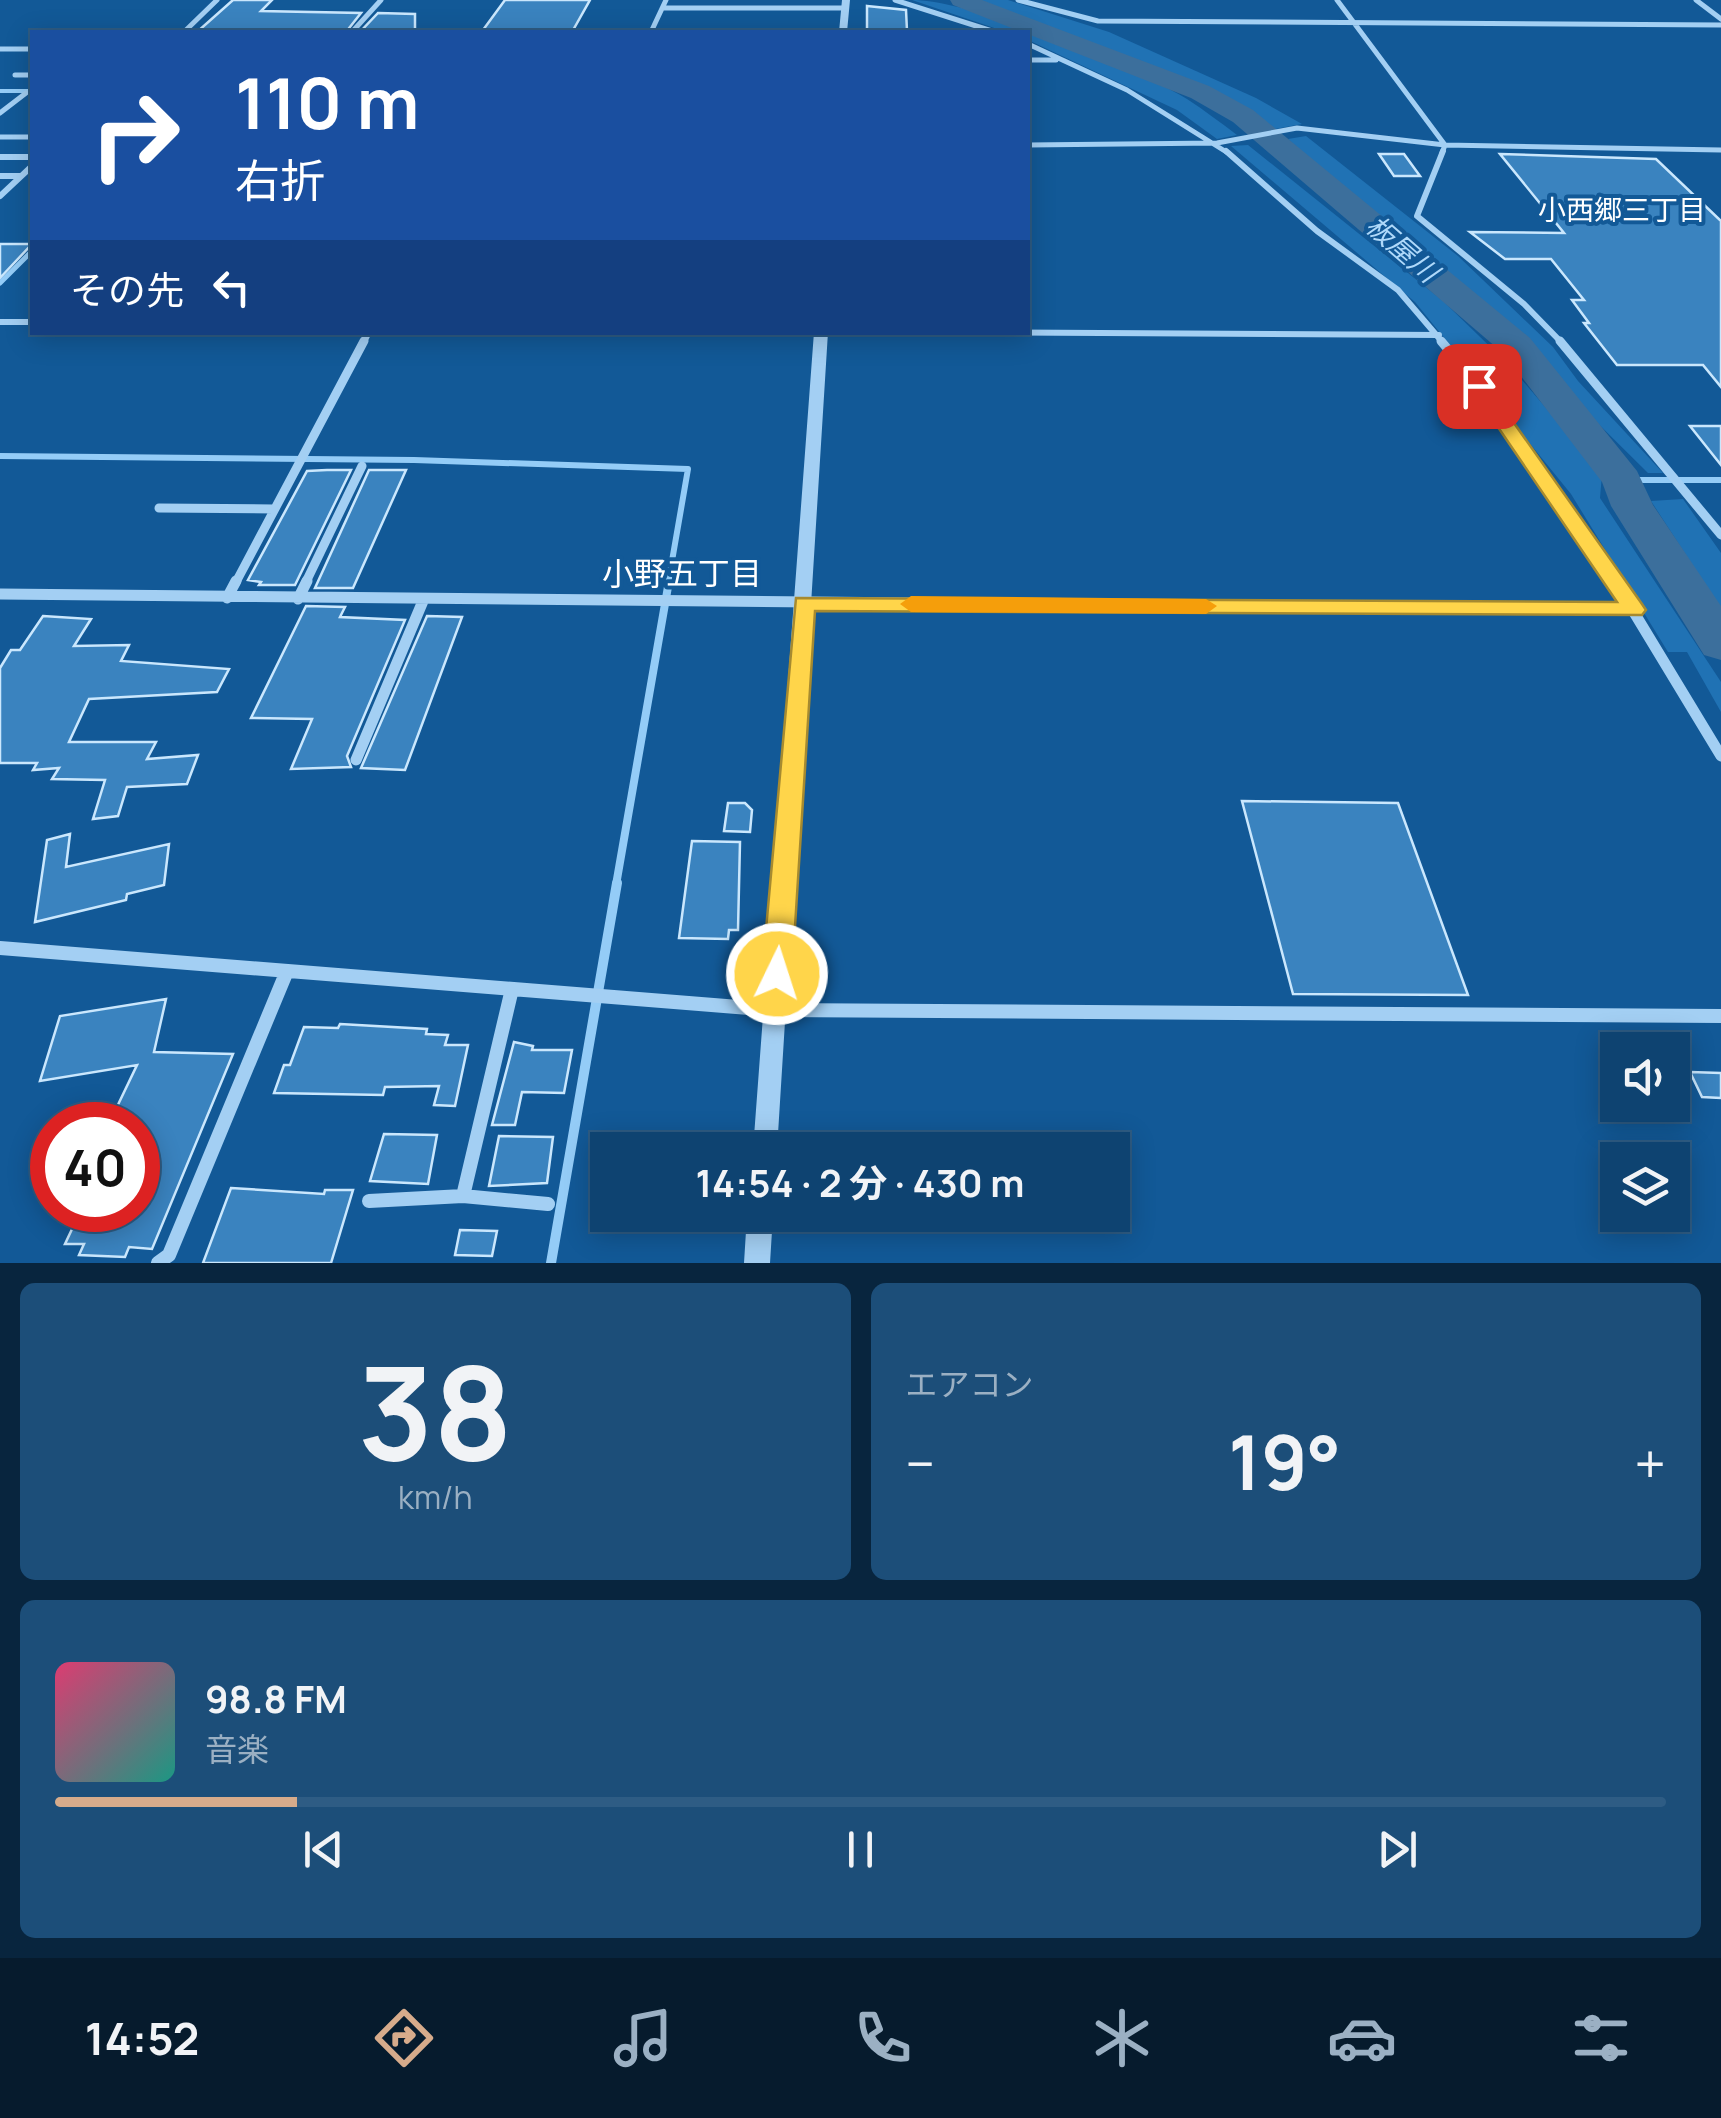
<!DOCTYPE html>
<html lang="ja">
<head>
<meta charset="utf-8">
<style>
  body { margin:0; font-family:Manrope,"Noto Sans JP",sans-serif; background:#1c4e79; color:#f1f3f6; height:100vh; display:flex; flex-direction:column; font-size:38px; white-space:nowrap }
  * { box-sizing:border-box; margin:0 }
  p { font-size:32px; color:#9bb0c3 }
  .icon { flex:none; width:55px; height:55px; fill:none; stroke:currentColor; stroke-width:2; stroke-linecap:round; stroke-linejoin:round }
  .map { position:relative; height:1263px; overflow:hidden }
  .sheet { display:flex; flex-direction:column; gap:20px; padding:20px; background:#08253e; flex:1 }
  .sheet>* { flex:none }
  .banner { position:absolute; left:30px; top:30px; width:1000px; height:305px; border-radius:0px; box-shadow:0 5px 25px #0003,0 0 0 2px #2e5c84; background:#1a4fa0; color:#fff; overflow:hidden }
  .buttons { position:absolute; left:1600px; top:1032px; display:grid; gap:20px }
  .buttons a { display:grid; place-items:center; width:90px; height:90px; border-radius:0px; background:#0e4371; box-shadow:0 5px 25px #0003,0 0 0 2px #2e5c84; font-size:50px }
  .speed { position:absolute; left:30px; top:1102px; display:flex; gap:20px; font-size:50px; font-weight:700; text-align:center }
  .speed>* { display:grid; place-content:center; width:130px; height:130px; border-radius:50%; background:#0e4371; box-shadow:0 5px 25px #0003,0 0 0 2px #2e5c84; line-height:1 }
  .speed .limit { border:15px solid #d22; background:#fff; color:#111 }
  .pin { position:absolute; display:grid; place-items:center; width:85px; height:85px; color:#fff; margin:-42px; border-radius:20px; box-shadow:0 5px 15px #0006 }
  .me { position:absolute; width:110px; margin:-55px; rotate:4deg; stroke-linejoin:round; filter:drop-shadow(0 0 8px #0008) }
  .turn { display:flex; align-items:center; gap:35px; height:210px; padding:0 40px; font-size:45px }
  .turn .icon { width:130px; height:130px; stroke-width:2.5 }
  .turn b { display:block; font-size:70px; line-height:85px }
  .then { display:flex; align-items:center; height:95px; padding:0 40px; background:#0003; gap:20px; font-size:38px }
  .big { font-size:75px; font-weight:700; line-height:1.1 }
  .sheet .card { flex:1; display:flex; flex-direction:column; justify-content:center; gap:15px; min-width:0; padding:0 35px; border-radius:15px; background:#1c4e79 }
  .sheet .dial { align-items:center; gap:0 }
  .dial b { font-size:130px; line-height:1 }
  .song { display:flex; align-items:center; gap:30px }
  .cover { width:120px; height:120px; border-radius:15px; background:linear-gradient(135deg,hsl(340 70% 55%),hsl(170 70% 35%)) }
  .played { height:10px; border-radius:5px; background:linear-gradient(90deg,#d6ab8b 15%,#2e5c84 15%) }
  .keys { display:flex; justify-content:space-around; direction:ltr }
  .heat { display:flex; justify-content:space-between; align-items:center; font-size:55px; direction:ltr }
  .sheet .tiles { flex:1; display:grid; gap:20px; grid-template-columns:1fr 1fr }
  .card:last-child { grid-column:span 2 }
  .trip { position:absolute; left:590px; top:1132px; width:540px; height:100px; border-radius:0px; background:#0e4371; box-shadow:0 5px 25px #0003,0 0 0 2px #2e5c84; font-weight:700; line-height:100px; text-align:center }
  .menu { display:flex; height:160px; justify-content:space-around; align-items:center; background:#061b2d; color:#9bb0c3 }
  .menu .icon { width:70px; height:70px }
  .menu .on { color:#d6ab8b }
  .menu b { font-size:45px; color:#f1f3f6 }
  .map>svg:first-child { display:block }
  .green { fill:#2072b4 }
  .lines { fill:none; stroke-linecap:round; stroke-linejoin:round }
  .stream-far4 { stroke:#94ccf7; stroke-width:4 }
  .stream-far3 { stroke:#94ccf7; stroke-width:5 }
  .stream-far2 { stroke:#94ccf7; stroke-width:6 }
  .stream-far1 { stroke:#94ccf7; stroke-width:8 }
  .stream { stroke:#94ccf7; stroke-width:10 }
  .river { fill:#3c6f9c; fill-rule:evenodd }
  .building { fill:#3a83bf; stroke:#cae7fd; stroke-width:2.5 }
  .minor-far4 { stroke:#a3cff3; stroke-width:5 }
  .minor-far3 { stroke:#a3cff3; stroke-width:6 }
  .minor-far2 { stroke:#a3cff3; stroke-width:9 }
  .minor-far1 { stroke:#a3cff3; stroke-width:11 }
  .minor { stroke:#a3cff3; stroke-width:14 }
  .tertiary { fill:#a3cff3; fill-rule:evenodd }
  .route { fill:#ffd54a; stroke:#a68a30; stroke-width:2.5 }
  .slow { fill:#f59e0b }
  .labels { text-anchor:middle; dominant-baseline:central; stroke-width:8; stroke-linejoin:round; paint-order:stroke }
  .far-neighbourhood-label { font-size:28px; fill:#fff; stroke:#125997 }
  .far-water-label { font-size:28px; font-style:italic; fill:#afd9fa; stroke:#125997 }
  .neighbourhood-label { font-size:32px; fill:#fff; stroke:#125997 }
</style>
</head>
<body>
<div class="map">
<svg width="1721" height="1263" viewBox="0 0 1721 1263">
  <rect width="100%" height="100%" fill="#125997"/>
  <path class="green" d="M 912,0 C 972,0 1133,66 1187,99 C 1204,110 1221,123 1237,135 L 1217,139 L 1177,110 L 1028,40 L 1028,32 L 1006,32 Z
    M 970,0 L 1008,0 L 1109,32 L 1256,98 L 1302,124 L 1275,129 C 1181,71 1074,36 970,0 Z
    M 1306,136 L 1458,256 L 1553,347 L 1578,381 L 1663,473 L 1648,473 L 1447,274 L 1363,209 L 1288,139 Z
    M 1248,145 L 1443,301 L 1511,367 L 1602,474 L 1600,498 L 1721,682 L 1721,712 L 1687,652 L 1668,652 L 1571,494 L 1415,302 L 1231,146 Z
    M 1683,499 L 1721,553 L 1721,609 L 1651,501 Z"/>
  <g class="lines">
    <path class="stream-far4" d="M 0,91 L 32,91"/>
    <path class="stream-far3" d="M 0,283 L 32,251"/>
    <path class="stream-far2" d="M 0,456 L 414,460 L 688,469 L 668,584
      M 1622,480 L 1721,480"/>
    <path class="stream-far1" d="M 616,885 L 669,581"/>
    <path class="stream" d="M 551,1263 L 617,883"/>
    <path class="river" d="M 950,0 L 982,0 L 1209,86 L 1253,110 L 1530,338 L 1637,471 L 1653,505 L 1721,606 L 1721,660 L 1704,655 L 1611,506 L 1602,482 L 1504,354 L 1233,122 L 1191,98 L 953,5 Z"/>
  </g>
  <path class="building" d="M 233,0 L 272,0 L 261,11 L 361,13 L 346,32 L 197,32 Z
    M 505,0 L 590,0 L 572,32 L 483,30 Z
    M 867,6 L 906,10 L 907,31 L 867,31 Z
    M 378,13 L 415,14 L 415,32 L 360,32 Z
    M 1379,154 L 1404,154 L 1420,176 L 1394,176 Z
    M 1500,154 L 1656,159 L 1721,221 L 1721,387 L 1703,365 L 1617,365 L 1584,323 L 1589,323 L 1572,300 L 1584,300 L 1551,259 L 1505,259 L 1470,232 L 1564,233 Z
    M 0,244 L 32,244 L 0,278 Z
    M 1690,426 L 1721,426 L 1721,465 Z
    M 327,470 L 351,470 L 295,585 L 259,585 L 261,582 L 248,580 L 307,471 Z
    M 369,470 L 406,470 L 353,588 L 315,588 Z
    M 306,606 L 345,607 L 340,617 L 405,620 L 347,756 L 351,767 L 291,769 L 312,719 L 251,718 Z
    M 43,616 L 91,619 L 74,646 L 129,645 L 121,661 L 229,669 L 217,692 L 89,699 L 69,742 L 156,742 L 147,759 L 198,755 L 187,784 L 127,787 L 118,816 L 93,819 L 105,780 L 52,779 L 59,768 L 33,770 L 37,763 L 0,763 L 0,668 L 11,650 L 20,650 Z
    M 427,616 L 462,617 L 405,770 L 361,768 Z
    M 1242,801 L 1398,803 L 1468,995 L 1293,994 Z
    M 728,803 L 745,803 L 752,810 L 750,832 L 724,831 Z
    M 70,834 L 66,867 L 169,844 L 164,885 L 127,894 L 126,900 L 35,922 L 47,840 Z
    M 692,841 L 740,842 L 738,930 L 729,930 L 728,939 L 679,938 Z
    M 166,999 L 154,1052 L 233,1054 L 152,1249 L 129,1247 L 125,1257 L 79,1255 L 84,1244 L 65,1244 L 81,1210 L 138,1210 L 138,1125 L 120,1125 L 126,1111 L 115,1111 L 137,1065 L 40,1081 L 60,1016 Z
    M 340,1024 L 427,1029 L 426,1034 L 448,1035 L 445,1045 L 468,1045 L 455,1106 L 434,1105 L 439,1086 L 385,1087 L 383,1095 L 274,1093 L 284,1065 L 290,1065 L 304,1027 L 338,1028 Z
    M 514,1042 L 533,1046 L 532,1050 L 572,1050 L 564,1093 L 522,1092 L 515,1125 L 492,1125 Z
    M 1690,1072 L 1721,1073 L 1721,1098 L 1702,1097 Z
    M 384,1134 L 437,1135 L 428,1184 L 370,1181 Z
    M 499,1136 L 553,1137 L 547,1183 L 489,1186 Z
    M 231,1188 L 324,1194 L 325,1190 L 353,1190 L 331,1263 L 203,1263 Z
    M 460,1230 L 497,1231 L 492,1256 L 455,1255 Z"/>
  <g class="lines">
    <path class="minor-far4" d="M 895,0 L 995,32
      M 1018,0 L 1098,21 L 1721,25
      M 1337,0 L 1445,145
      M 1696,0 L 1721,19
      M 663,8 L 846,8
      M 184,32 L 217,0
      M 352,32 L 381,0
      M 651,32 L 666,0
      M 1028,44 L 1127,90 L 1228,153
      M 0,49 L 32,49
      M 1028,60 L 1056,60
      M 15,75 L 32,75
      M 0,113 L 26,93
      M 0,137 L 32,137
      M 1028,145 L 1217,143 L 1297,128 L 1445,145 L 1721,150
      M 1442,153 L 1445,145"/>
    <path class="minor-far3" d="M 1226,151 L 1317,231 L 1398,290 L 1444,344
      M 1443,151 L 1417,216 L 1524,304 L 1563,344
      M 0,157 L 32,157
      M 0,176 L 20,176
      M 0,196 L 32,166
      M 0,322 L 32,322
      M 918,332 L 1439,335
      M 363,344 L 369,332"/>
    <path class="minor-far2" d="M 1441,341 L 1479,386 L 1617,584
      M 1560,341 L 1721,535
      M 159,508 L 274,509
      M 235,584 L 364,341
      M 305,584 L 362,466"/>
    <path class="minor-far1" d="M 1615,581 L 1721,756
      M 0,594 L 1635,610
      M 227,598 L 236,581
      M 298,599 L 307,581
      M 356,760 L 423,601"/>
    <path class="minor" d="M 0,948 L 775,1010 L 1721,1016
      M 463,1196 L 512,989
      M 369,1201 L 463,1196 L 548,1204
      M 158,1263 L 169,1255 L 287,971"/>
    <path class="tertiary" d="M 842,0 L 850,0 L 847,32 L 839,32 Z
      M 814,332 L 828,332 L 777,1150 L 753,1150 Z
      M 747,1215 L 773,1215 L 770,1263 L 744,1263 Z"/>
  </g>
  <path class="route" d="M 1479,380 L 1485,382 L 1642,604 L 1646,610 L 1642,615 L 815,611 L 792,974 L 787,983 L 777,987 L 767,983 L 762,974 L 796,598 L 1617,602 L 1470,386 Z"/>
  <path class="slow" d="M 911,596 L 1206,599 L 1217,606 L 1206,614 L 911,612 L 900,604 Z"/>
  <g class="labels">
    <g class="far-neighbourhood-label">
      <text x="1622" y="209">小西郷三丁目</text>
    </g>
    <g class="far-water-label">
      <text transform="translate(1403 248) rotate(41)">板屋川</text>
    </g>
    <g class="neighbourhood-label">
      <text x="682" y="573">小野五丁目</text>
    </g>
  </g>
</svg>
<div class="buttons">
<a><svg class="icon" aria-label="sound" viewBox="0 0 24 24"><path d="M4 9h4l5-4v14l-5-4H4zM17 9q2 3 0 6"/></svg></a>
<a><svg class="icon" aria-label="layers" viewBox="0 0 24 24"><path d="M12 4l9 5-9 5-9-5zM3 14l9 5 9-5"/></svg></a>
</div>
<div class="speed"><div class="limit">40</div></div>
<div class="pin" style="left:1479px;top:386px;background:#d93025"><svg class="icon" aria-label="arrive" viewBox="0 0 24 24"><path d="M6 21V4h12l-3 4 3 4H6"/></svg></div>
<svg class="me" style="left:777px;top:974px" viewBox="-20 -20 40 40"><circle r="17" fill="#ffd54a" stroke="#fff" stroke-width="3"/><path d="M0-11L8 9 0 5-8 9z" fill="#fff"/></svg>
<div class="trip">14:54 · 2 分 · 430 m</div>
<div class="banner">
<div class="turn"><svg class="icon" aria-label="right" viewBox="0 0 24 24"><path d="M7 20v-9h11M14 6l5 5-5 5"/></svg><div><b>110 m</b>右折</div></div>
<div class="then">その先<svg class="icon" aria-label="left" viewBox="0 0 24 24"><path d="M17 20v-9H6M10 6l-5 5 5 5"/></svg></div>
</div>
</div>
<section class="sheet">
<div class="tiles">
<div class="card dial"><b>38</b><p>km/h</p></div>
<div class="card"><p>エアコン</p>
<div class="heat"><a>−</a><b class="big">19°</b><a>+</a></div>
</div>
<div class="card">
<div class="song"><i class="cover"></i><div><b>98.8 FM</b><p>音楽</p></div></div>
<div class="played"></div>
<div class="keys"><svg class="icon" aria-label="previous" viewBox="0 0 24 24"><path d="M18 5L8 12l10 7zM5 5v14"/></svg><svg class="icon" aria-label="pause" viewBox="0 0 24 24"><path d="M8 5v14M16 5v14"/></svg><svg class="icon" aria-label="next" viewBox="0 0 24 24"><path d="M6 5l10 7-10 7zM19 5v14"/></svg></div>
</div>
</div>
</section>
<nav class="menu">
<b>14:52</b>
<svg class="icon on" aria-label="directions" viewBox="0 0 24 24"><path d="M12 3l9 9-9 9-9-9zM9 14v-3h6M13 9l2 2-2 2"/></svg>
<svg class="icon" aria-label="music" viewBox="0 0 24 24"><path d="M9 18V5l10-2v13"/><circle cx="6" cy="18" r="3"/><circle cx="16" cy="16" r="3"/></svg>
<svg class="icon" aria-label="phone" viewBox="0 0 24 24"><path d="M5 4h4l2 5-3 2q2 4 5 5l2-3 5 2v4C11 20 4 13 5 4z"/></svg>
<svg class="icon" aria-label="climate" viewBox="0 0 24 24"><path d="M12 3v18M4 7l16 10M4 17L20 7"/></svg>
<svg class="icon" aria-label="car" viewBox="0 0 24 24"><path d="M5 17H2v-5l4-1 3-4h7l3 4 3 1v5h-3M9 17h6M6 11h13"/><circle cx="7" cy="17" r="2"/><circle cx="17" cy="17" r="2"/></svg>
<svg class="icon" aria-label="filters" viewBox="0 0 24 24"><path d="M4 7h16M4 17h16"/><circle cx="9" cy="7" r="2"/><circle cx="15" cy="17" r="2"/></svg>
</nav>
</body>
</html>
